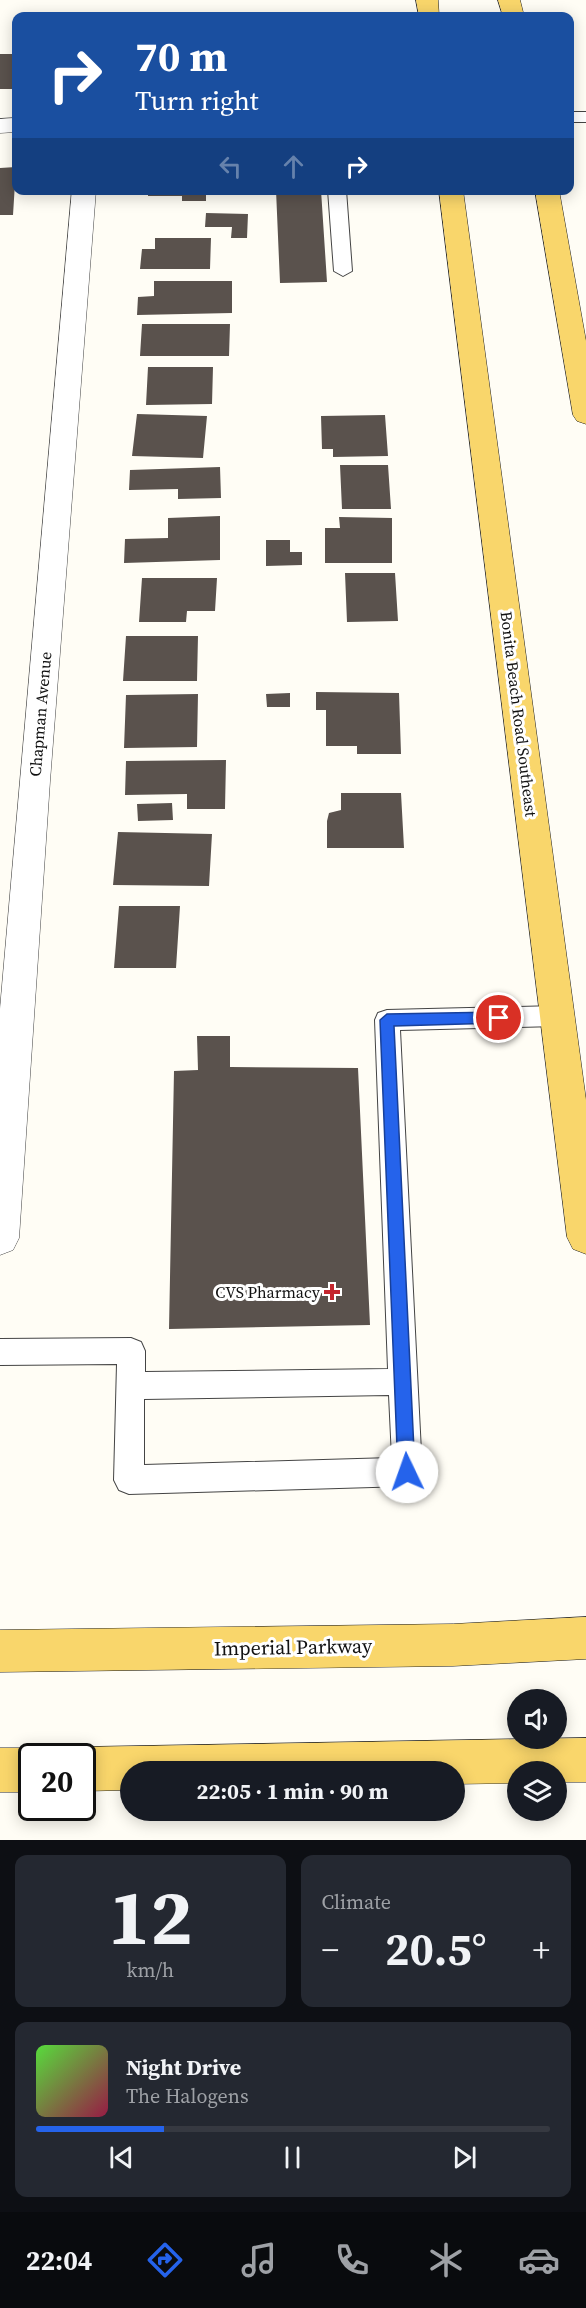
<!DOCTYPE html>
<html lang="en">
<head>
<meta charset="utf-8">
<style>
  body { margin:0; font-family:"Source Serif 4",serif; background:#242831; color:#f1f3f6; height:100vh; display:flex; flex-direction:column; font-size:22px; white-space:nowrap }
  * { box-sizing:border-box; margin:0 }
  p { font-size:20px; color:#9ea1a6 }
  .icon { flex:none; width:33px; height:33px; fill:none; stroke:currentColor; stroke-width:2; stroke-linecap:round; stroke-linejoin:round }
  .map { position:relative; height:1840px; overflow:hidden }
  .panel { display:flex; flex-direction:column; gap:15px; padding:15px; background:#0d0f14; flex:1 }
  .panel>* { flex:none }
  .top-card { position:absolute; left:12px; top:12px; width:562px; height:183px; border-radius:12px; box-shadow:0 3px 15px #0003; background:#1a4fa0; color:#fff; overflow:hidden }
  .fabs { position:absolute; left:507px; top:1689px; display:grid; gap:12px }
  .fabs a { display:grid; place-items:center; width:60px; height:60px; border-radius:50%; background:#171b24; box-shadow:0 3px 15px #0003; font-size:30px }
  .speed { position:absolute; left:18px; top:1743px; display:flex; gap:12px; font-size:30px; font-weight:700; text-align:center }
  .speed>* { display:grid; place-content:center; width:78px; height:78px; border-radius:50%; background:#171b24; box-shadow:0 3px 15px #0003; line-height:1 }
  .speed .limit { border:3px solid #111; border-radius:9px; background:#fff; color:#111 }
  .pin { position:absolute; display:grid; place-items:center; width:51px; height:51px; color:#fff; margin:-26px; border:3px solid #fff; border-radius:50%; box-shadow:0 2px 6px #0007 }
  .me { position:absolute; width:66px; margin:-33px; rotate:357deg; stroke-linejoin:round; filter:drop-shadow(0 0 4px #0008) }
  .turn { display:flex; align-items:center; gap:21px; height:126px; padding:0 24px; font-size:27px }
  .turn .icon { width:78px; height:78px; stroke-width:2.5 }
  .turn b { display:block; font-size:42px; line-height:51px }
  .lanes { display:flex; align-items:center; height:57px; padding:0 24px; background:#0003; justify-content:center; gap:30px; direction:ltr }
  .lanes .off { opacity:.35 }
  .big { font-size:45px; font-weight:700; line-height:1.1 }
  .panel .card { flex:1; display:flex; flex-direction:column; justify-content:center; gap:9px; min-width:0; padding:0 21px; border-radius:12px; background:#242831 }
  .panel .dial { align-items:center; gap:0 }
  .dial b { font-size:78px; line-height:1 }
  .song { display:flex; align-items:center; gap:18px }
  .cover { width:72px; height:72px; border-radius:9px; background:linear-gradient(135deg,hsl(110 70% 55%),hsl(340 70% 35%)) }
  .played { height:6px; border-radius:3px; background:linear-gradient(90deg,#2563eb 25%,#363941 25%) }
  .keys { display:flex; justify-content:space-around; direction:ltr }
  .heat { display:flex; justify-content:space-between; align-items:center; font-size:33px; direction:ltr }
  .panel .tiles { flex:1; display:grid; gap:15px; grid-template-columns:1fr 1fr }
  .card:last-child { grid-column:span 2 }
  .trip { position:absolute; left:120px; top:1761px; width:345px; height:60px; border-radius:30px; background:#171b24; box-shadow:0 3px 15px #0003; font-weight:700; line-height:60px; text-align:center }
  .tabs { display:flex; height:96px; justify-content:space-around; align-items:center; background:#090b0e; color:#9ea1a6 }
  .tabs .icon { width:42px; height:42px }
  .tabs .active { color:#2563eb }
  .tabs b { font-size:27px; color:#f1f3f6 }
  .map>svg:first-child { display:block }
  .building { fill:#5a524d }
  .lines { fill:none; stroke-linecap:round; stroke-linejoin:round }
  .lane-casing { stroke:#444; stroke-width:2 }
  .street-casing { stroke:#444; stroke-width:1 }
  .primary-casing { stroke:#222; stroke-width:1 }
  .lane { fill:#fff; fill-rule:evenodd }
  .street { fill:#fff; fill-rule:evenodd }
  .primary { fill:#f9d66b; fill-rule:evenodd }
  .route { fill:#2563eb; stroke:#184099; stroke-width:1.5 }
  .poi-dot { fill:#c4262e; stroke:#fff; stroke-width:2 }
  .labels { text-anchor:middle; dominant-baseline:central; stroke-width:6; stroke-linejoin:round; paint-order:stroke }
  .street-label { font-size:16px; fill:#111; stroke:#fff }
  .poi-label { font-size:16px; fill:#111; stroke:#fff; text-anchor:end }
  .near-street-label { font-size:20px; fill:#111; stroke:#fff }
</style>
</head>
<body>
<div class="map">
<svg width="586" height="1840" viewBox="0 0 586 1840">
  <rect width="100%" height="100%" fill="#fffdf5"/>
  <path class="building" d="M 0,54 L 16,54 L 16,89 L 0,89 Z
    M 16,167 L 13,215 L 0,215 L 0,168 Z
    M 148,190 L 206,190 L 206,201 L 182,201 L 182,196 L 148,196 Z
    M 276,190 L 321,190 L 327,282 L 280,283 Z
    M 206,213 L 248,214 L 247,238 L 231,238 L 232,227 L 205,227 Z
    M 155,238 L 211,238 L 210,269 L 140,269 L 142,249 L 155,249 Z
    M 154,281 L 232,281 L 232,313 L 137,315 L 138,297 L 154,296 Z
    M 142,324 L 230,324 L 229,356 L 140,356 Z
    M 148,367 L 213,367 L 212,404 L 146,405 Z
    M 137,414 L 207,416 L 203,458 L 132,456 Z
    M 385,415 L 388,456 L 333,457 L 333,449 L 322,449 L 321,416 Z
    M 340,465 L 388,465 L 391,509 L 342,509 Z
    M 220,467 L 221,498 L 178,499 L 178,489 L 129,490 L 130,470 Z
    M 220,516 L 220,560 L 124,563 L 125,539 L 168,538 L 168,518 Z
    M 339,517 L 392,518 L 392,563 L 325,563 L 325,528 L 340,528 Z
    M 266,540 L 290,540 L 290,552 L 302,552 L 302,565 L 266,566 Z
    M 345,573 L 395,573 L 398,621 L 347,622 Z
    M 142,578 L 217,578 L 215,611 L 187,611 L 186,622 L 139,622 Z
    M 126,636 L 198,636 L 197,681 L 123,681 Z
    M 316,692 L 399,693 L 401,754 L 357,754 L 357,746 L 326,746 L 326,710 L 316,710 Z
    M 290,693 L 290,707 L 267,707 L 266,694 Z
    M 198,694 L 197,747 L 124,748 L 126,695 Z
    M 226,760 L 225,809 L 187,809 L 187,794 L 125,795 L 126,761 Z
    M 341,793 L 401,793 L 404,848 L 327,848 L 327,821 L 329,813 L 341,810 Z
    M 172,803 L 173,820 L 138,821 L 137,804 Z
    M 118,832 L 212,834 L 209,886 L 113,885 Z
    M 119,906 L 180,906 L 176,968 L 114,968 Z
    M 197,1036 L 230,1036 L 230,1067 L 358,1068 L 370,1325 L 169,1329 L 174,1071 L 198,1070 Z"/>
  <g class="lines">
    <g class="lane-casing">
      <path id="lane" d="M 570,112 L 586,112 L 586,122 L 570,122 Z
        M 328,190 L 346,190 L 352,271 L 343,276 L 334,271 Z
        M 557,1006 L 566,1009 L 569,1016 L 566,1023 L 557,1026 L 400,1030 L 422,1472 L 417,1482 L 407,1486 L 129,1494 L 119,1490 L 114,1480 L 117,1364 L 0,1365 L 0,1339 L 131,1338 L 141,1342 L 145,1351 L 145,1372 L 388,1369 L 375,1020 L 378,1013 L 387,1010 ZM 389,1395 L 392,1458 L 144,1465 L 144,1399 Z"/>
    </g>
    <g class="street-casing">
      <path id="street" d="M 16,118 L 16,132 L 0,133 L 0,119 Z
        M 72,190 L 96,190 L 50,781 L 19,1238 L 13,1250 L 0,1255 L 0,1009 Z"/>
    </g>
    <g class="primary-casing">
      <path id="primary" d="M 416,0 L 438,0 L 439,16 L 419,16 Z
        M 498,0 L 520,0 L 524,16 L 503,16 Z
        M 439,190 L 463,190 L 586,1100 L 586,1254 L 573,1249 L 567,1237 Z
        M 535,190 L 559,190 L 586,341 L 586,424 L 577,421 L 573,415 Z
        M 586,1617 L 586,1659 L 453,1666 L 0,1672 L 0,1630 L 453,1624 Z
        M 586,1738 L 586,1782 L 556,1782 L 556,1772 L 518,1772 L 518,1783 L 454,1784 L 454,1772 L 130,1772 L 130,1790 L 82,1791 L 82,1756 L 65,1756 L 82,1747 Z
        M 0,1748 L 32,1748 L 47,1755 L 48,1756 L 32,1756 L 32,1792 L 0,1792 Z"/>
    </g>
    <use href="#lane" class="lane"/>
    <use href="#street" class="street"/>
    <use href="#primary" class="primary"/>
  </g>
  <path class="route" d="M 499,1012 L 506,1018 L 499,1023 L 394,1026 L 415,1472 L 413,1478 L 407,1480 L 401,1478 L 398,1472 L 380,1020 L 387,1014 Z"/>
  <path class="poi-dot" d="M329 1283h6v6h6v6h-6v6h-6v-6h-6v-6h6z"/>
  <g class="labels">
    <g class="street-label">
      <text transform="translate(40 714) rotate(-85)">Chapman Avenue</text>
      <text transform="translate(519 714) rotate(83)">Bonita Beach Road Southeast</text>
    </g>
    <g class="poi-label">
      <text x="320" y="1292">CVS Pharmacy</text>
    </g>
    <g class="near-street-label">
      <text transform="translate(293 1647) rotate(-1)">Imperial Parkway</text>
    </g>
  </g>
</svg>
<div class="fabs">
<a><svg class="icon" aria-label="sound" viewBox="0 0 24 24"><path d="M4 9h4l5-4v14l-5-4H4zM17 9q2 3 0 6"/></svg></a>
<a><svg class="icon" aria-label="layers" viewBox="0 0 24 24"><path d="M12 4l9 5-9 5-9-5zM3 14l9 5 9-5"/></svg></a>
</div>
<div class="speed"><div class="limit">20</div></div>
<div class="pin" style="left:499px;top:1018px;background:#d93025"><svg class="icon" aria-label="arrive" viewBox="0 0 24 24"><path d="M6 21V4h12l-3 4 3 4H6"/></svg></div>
<svg class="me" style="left:407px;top:1472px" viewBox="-20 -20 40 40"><circle r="19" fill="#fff"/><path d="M0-13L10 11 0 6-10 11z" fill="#2563eb"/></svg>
<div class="trip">22:05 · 1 min · 90 m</div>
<div class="top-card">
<div class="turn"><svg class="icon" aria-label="right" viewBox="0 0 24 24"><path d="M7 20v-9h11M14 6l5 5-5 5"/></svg><div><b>70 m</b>Turn right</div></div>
<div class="lanes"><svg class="icon off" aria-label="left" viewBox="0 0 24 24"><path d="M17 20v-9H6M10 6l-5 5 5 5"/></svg><svg class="icon off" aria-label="ahead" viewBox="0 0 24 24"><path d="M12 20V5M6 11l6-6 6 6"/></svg><svg class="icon" aria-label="right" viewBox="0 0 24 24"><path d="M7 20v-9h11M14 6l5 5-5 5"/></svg></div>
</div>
</div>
<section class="panel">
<div class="tiles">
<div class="card dial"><b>12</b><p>km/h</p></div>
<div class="card"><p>Climate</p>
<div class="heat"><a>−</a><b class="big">20.5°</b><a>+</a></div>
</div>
<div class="card">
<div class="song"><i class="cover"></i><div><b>Night Drive</b><p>The Halogens</p></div></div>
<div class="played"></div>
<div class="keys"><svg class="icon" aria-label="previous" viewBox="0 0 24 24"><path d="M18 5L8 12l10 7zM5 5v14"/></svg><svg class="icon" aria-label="pause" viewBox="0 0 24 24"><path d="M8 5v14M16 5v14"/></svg><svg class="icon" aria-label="next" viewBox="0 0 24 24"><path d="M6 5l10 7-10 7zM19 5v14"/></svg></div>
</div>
</div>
</section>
<nav class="tabs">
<b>22:04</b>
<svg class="icon active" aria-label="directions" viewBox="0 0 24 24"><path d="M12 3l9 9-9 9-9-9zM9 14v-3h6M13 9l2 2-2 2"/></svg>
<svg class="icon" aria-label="music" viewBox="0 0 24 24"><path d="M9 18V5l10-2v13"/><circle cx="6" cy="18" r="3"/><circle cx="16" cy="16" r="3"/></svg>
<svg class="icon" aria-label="phone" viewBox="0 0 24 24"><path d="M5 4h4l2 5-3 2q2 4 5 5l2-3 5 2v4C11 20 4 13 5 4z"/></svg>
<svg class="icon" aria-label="climate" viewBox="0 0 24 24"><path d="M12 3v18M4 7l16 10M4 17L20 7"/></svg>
<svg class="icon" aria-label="car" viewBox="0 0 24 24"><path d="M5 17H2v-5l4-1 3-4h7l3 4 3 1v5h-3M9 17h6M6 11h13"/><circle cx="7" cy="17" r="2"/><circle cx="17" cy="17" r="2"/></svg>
</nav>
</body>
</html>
